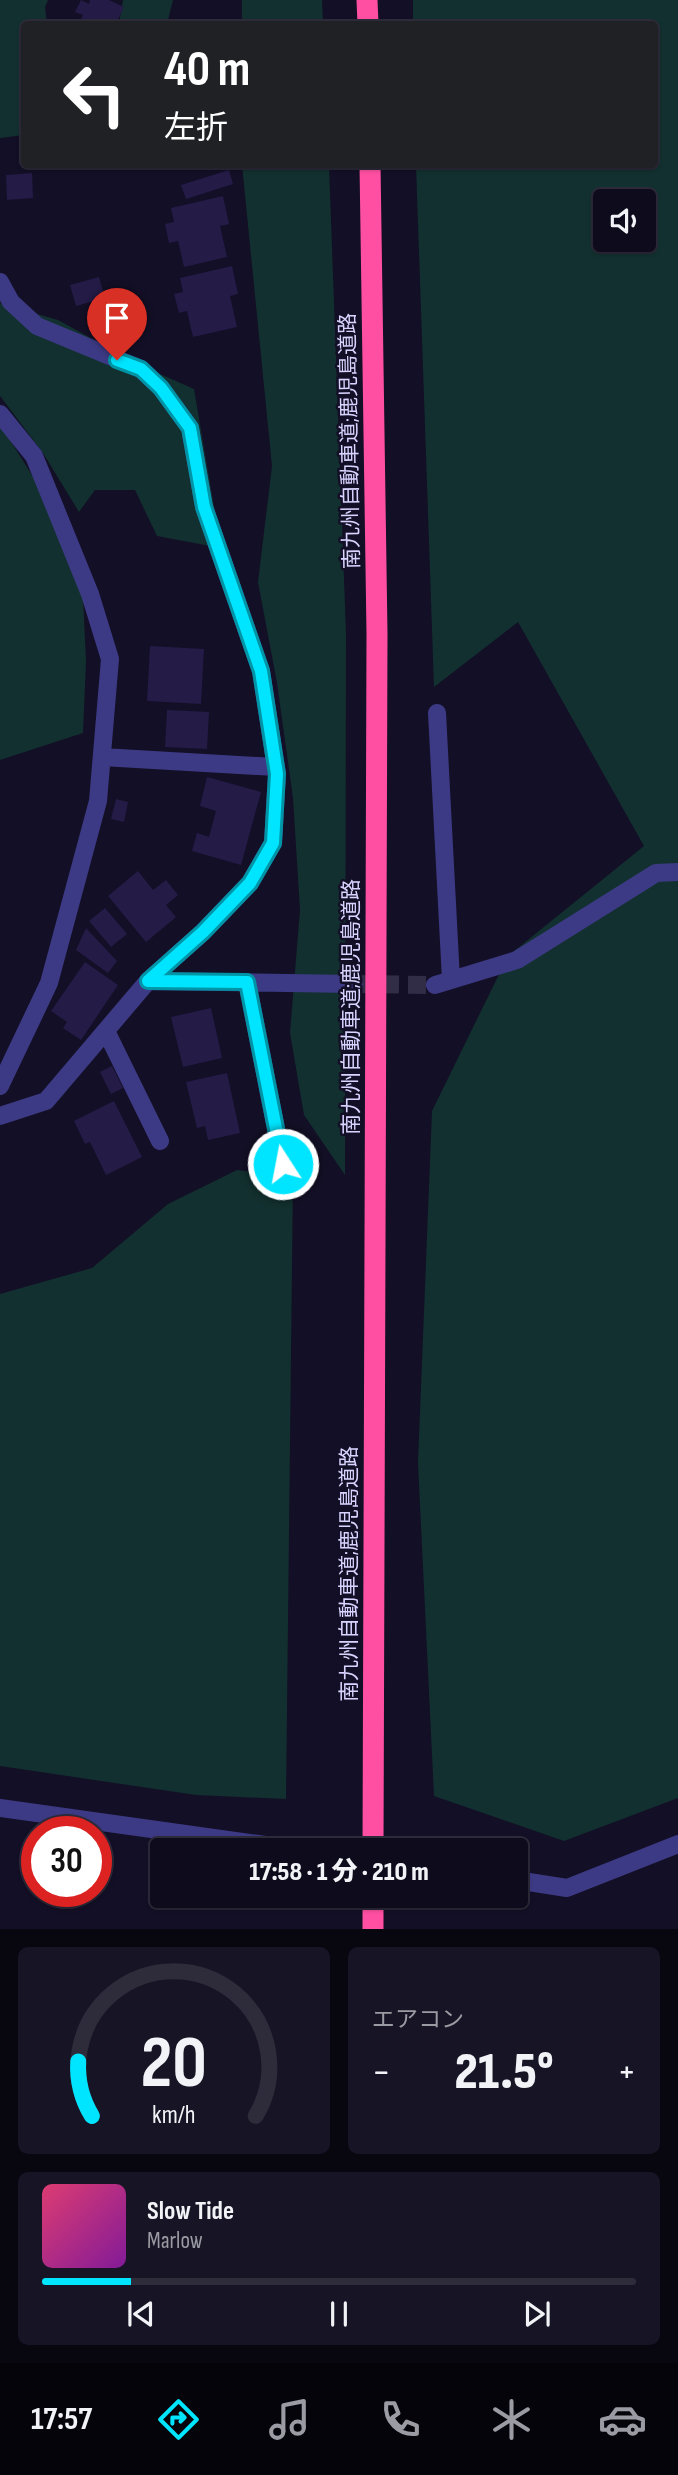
<!DOCTYPE html>
<html lang="ja">
<head>
<meta charset="utf-8">
<style>
  body { margin:0; font-family:"Sofia Sans Condensed","Noto Sans JP",sans-serif; background:#171425; color:#f1f3f6; height:100vh; display:flex; flex-direction:column; font-size:26px; white-space:nowrap }
  * { box-sizing:border-box; margin:0 }
  p { font-size:23px; color:#9b9ba3 }
  .icon { flex:none; width:38px; height:38px; fill:none; stroke:currentColor; stroke-width:2; stroke-linecap:round; stroke-linejoin:round }
  .map { position:relative; height:1929px; overflow:hidden }
  .side { display:flex; flex-direction:column; gap:18px; padding:18px; background:#08060f; flex:1 }
  .side>* { flex:none }
  .top-card { position:absolute; left:21px; top:21px; width:637px; height:147px; border-radius:7px; box-shadow:0 2px 5px #0004,0 0 0 2px #2e2b3b; background:#202124; color:#fff; overflow:hidden }
  .tools { position:absolute; left:593px; top:189px; display:grid; gap:14px }
  .tools a { display:grid; place-items:center; width:63px; height:63px; border-radius:7px; background:#0e0b1c; box-shadow:0 2px 5px #0004,0 0 0 2px #2e2b3b; font-size:35px }
  .speed { position:absolute; left:21px; top:1816px; display:flex; gap:14px; font-size:35px; font-weight:700; text-align:center }
  .speed>* { display:grid; place-content:center; width:91px; height:91px; border-radius:50%; background:#0e0b1c; box-shadow:0 2px 5px #0004,0 0 0 2px #2e2b3b; line-height:1 }
  .speed .limit { border:10px solid #d22; background:#fff; color:#111 }
  .pin { position:absolute; display:grid; place-items:center; width:60px; height:60px; color:#fff; margin:-72px -30px; border-radius:50% 50% 50% 0; rotate:-45deg; box-shadow:0 0 7px #0007 }
  .pin .icon { rotate:45deg }
  .me { position:absolute; width:77px; margin:-38px; rotate:349deg; stroke-linejoin:round; filter:drop-shadow(0 0 5px #0008) }
  .turn { display:flex; align-items:center; gap:24px; height:147px; padding:0 28px; font-size:32px }
  .turn .icon { width:91px; height:91px; stroke-width:2.5 }
  .turn b { display:block; font-size:49px; line-height:60px }
  .big { font-size:52px; font-weight:800; line-height:1.1 }
  .side .tile { flex:1; display:flex; flex-direction:column; justify-content:center; gap:10px; min-width:0; padding:0 24px; border-radius:10px; background:#171425 }
  .side .dial { align-items:center; gap:0 }
  .dial svg { height:182px; overflow:visible; fill:none; stroke:#2e2b3b; stroke-width:7; stroke-linecap:round; text-anchor:middle }
  .dial text { fill:#f1f3f6; stroke:none }
  .song { display:flex; align-items:center; gap:21px }
  .cover { width:84px; height:84px; border-radius:10px; background:linear-gradient(135deg,hsl(340 70% 55%),hsl(290 70% 35%)) }
  .played { height:7px; border-radius:4px; background:linear-gradient(90deg,#00e5ff 15%,#2e2b3b 15%) }
  .keys { display:flex; justify-content:space-around; direction:ltr }
  .heat { display:flex; justify-content:space-between; align-items:center; font-size:38px; direction:ltr }
  .side .tiles { flex:1; display:grid; gap:18px; grid-template-columns:1fr 1fr }
  .tile:last-child { grid-column:span 2 }
  .trip { position:absolute; left:150px; top:1838px; width:378px; height:70px; border-radius:7px; background:#0e0b1c; box-shadow:0 2px 5px #0004,0 0 0 2px #2e2b3b; font-weight:800; line-height:70px; text-align:center }
  .dock { display:flex; height:112px; justify-content:space-around; align-items:center; background:#06040b; color:#9b9ba3 }
  .dock .icon { width:49px; height:49px }
  .dock .active { color:#00e5ff }
  .dock b { font-size:32px; color:#f1f3f6 }
  .map>svg:first-child { display:block }
  .green { fill:#12302f; fill-rule:evenodd }
  .building { fill:#241b47 }
  .lines { fill:none; stroke-linecap:round; stroke-linejoin:round }
  .minor-tunnel { stroke:#312d47; stroke-width:18; stroke-dasharray:18 9; stroke-linecap:butt }
  .minor { stroke:#3d3a85; stroke-width:18 }
  .highway { stroke:#ff4fa3; stroke-width:21 }
  .route-casing { stroke:#0095a6; stroke-width:18 }
  .route { stroke:#00e5ff; stroke-width:12 }
  .labels { text-anchor:middle; dominant-baseline:central; stroke-width:5; stroke-linejoin:round; paint-order:stroke }
  .street-label { font-size:21px; fill:#d9d4ff; stroke:#130f26 }
</style>
</head>
<body>
<div class="map">
<svg width="678" height="1929" viewBox="0 0 678 1929">
  <rect width="100%" height="100%" fill="#130f26"/>
  <path class="green" d="M 0,0 L 48,0 L 45,7 L 47,24 L 24,24 L 24,135 L 0,138 Z
    M 123,0 L 173,0 L 167,24 L 119,24 Z
    M 242,0 L 322,0 L 323,24 L 242,24 Z
    M 413,0 L 678,0 L 678,1798 L 564,1841 L 434,1796 L 418,1463 L 432,1111 L 508,956 L 644,846 L 518,622 L 434,687 L 416,165 L 654,164 L 654,24 L 413,24 ZM 606,201 L 644,201 L 644,240 L 606,240 Z
    M 242,165 L 329,165 L 346,634 L 345,1175 L 304,1115 L 290,1033 L 300,910 L 293,798 L 277,683 L 258,582 L 272,466 Z
    M 0,303 L 58,320 L 142,366 L 194,389 L 221,548 L 157,536 L 135,490 L 95,490 L 79,512 L 43,453 L 0,396 Z
    M 0,424 L 55,512 L 82,573 L 86,662 L 83,733 L 0,760 Z
    M 237,1170 L 293,1177 L 286,1799 L 196,1795 L 0,1766 L 0,1294 L 92,1268 L 168,1204 Z"/>
  <path class="building" d="M 81,0 L 89,4 L 90,0 L 109,0 L 124,7 L 116,24 L 79,24 L 83,15 L 75,12 Z
    M 229,170 L 233,184 L 186,199 L 181,185 Z
    M 32,173 L 33,198 L 7,200 L 6,175 Z
    M 223,196 L 229,224 L 220,226 L 227,257 L 184,267 L 178,241 L 169,243 L 165,224 L 174,222 L 171,208 Z
    M 232,266 L 238,294 L 230,296 L 237,327 L 193,337 L 187,311 L 179,313 L 174,294 L 183,292 L 180,278 Z
    M 99,277 L 105,298 L 76,306 L 70,285 Z
    M 150,646 L 204,649 L 201,704 L 147,701 Z
    M 167,710 L 209,712 L 207,749 L 165,747 Z
    M 207,777 L 261,792 L 241,865 L 192,851 L 197,833 L 209,837 L 216,811 L 200,806 Z
    M 116,799 L 128,802 L 124,822 L 111,819 Z
    M 138,871 L 153,890 L 166,880 L 178,895 L 166,905 L 176,917 L 146,942 L 108,896 Z
    M 105,908 L 127,934 L 111,947 L 89,921 Z
    M 86,928 L 117,961 L 108,973 L 76,950 Z
    M 85,962 L 118,985 L 81,1040 L 63,1028 L 67,1022 L 51,1011 Z
    M 211,1008 L 222,1058 L 183,1067 L 171,1017 Z
    M 112,1066 L 123,1088 L 111,1094 L 100,1072 Z
    M 227,1073 L 240,1133 L 208,1140 L 205,1126 L 197,1128 L 186,1082 Z
    M 114,1101 L 142,1157 L 106,1175 L 90,1142 L 85,1144 L 74,1121 Z"/>
  <g class="lines">
    <path class="minor-tunnel" d="M 354,984 L 435,985"/>
    <path class="minor" d="M 0,282 L 11,302 L 37,326 L 141,369 L 161,388 L 190,428 L 204,507 L 261,671 L 277,774 L 273,843 L 250,883 L 203,932 L 148,981
      M 0,414 L 34,456 L 90,594 L 110,659 L 98,801 L 49,983 L 0,1086
      M 437,713 L 451,980
      M 102,757 L 275,767
      M 247,982 L 283,1164
      M 435,985 L 517,960 L 656,873 L 678,872
      M 106,1031 L 160,1141
      M 0,1116 L 46,1101 L 148,981 L 354,984
      M 0,1808 L 301,1850
      M 516,1880 L 567,1888 L 678,1844"/>
    <path class="highway" d="M 367,0 L 368,24
      M 370,164 L 377,634 L 373,1850
      M 373,1895 L 373,1929"/>
  </g>
  <g class="lines">
    <g class="route-casing">
      <path id="route" d="M 117,360 L 141,369 L 161,388 L 190,428 L 204,507 L 261,671 L 277,774 L 273,843 L 250,883 L 203,932 L 148,981 L 247,982 L 283,1164"/>
    </g>
    <use href="#route" class="route"/>
  </g>
  <g class="labels">
    <g class="street-label">
      <text transform="translate(350 441) rotate(-91)">南九州自動車道;鹿児島道路</text>
      <text transform="translate(351 1007) rotate(-90)">南九州自動車道;鹿児島道路</text>
      <text transform="translate(349 1574) rotate(-90)">南九州自動車道;鹿児島道路</text>
    </g>
  </g>
</svg>
<div class="tools">
<a><svg class="icon" aria-label="sound" viewBox="0 0 24 24"><path d="M4 9h4l5-4v14l-5-4H4zM17 9q2 3 0 6"/></svg></a>
</div>
<div class="speed"><div class="limit">30</div></div>
<div class="pin" style="left:117px;top:360px;background:#d93025"><svg class="icon" aria-label="arrive" viewBox="0 0 24 24"><path d="M6 21V4h12l-3 4 3 4H6"/></svg></div>
<svg class="me" style="left:283px;top:1164px" viewBox="-20 -20 40 40"><circle r="17" fill="#00e5ff" stroke="#fff" stroke-width="3"/><path d="M0-11L8 9 0 5-8 9z" fill="#fff"/></svg>
<div class="trip">17:58 · 1 分 · 210 m</div>
<div class="top-card">
<div class="turn"><svg class="icon" aria-label="left" viewBox="0 0 24 24"><path d="M17 20v-9H6M10 6l-5 5 5 5"/></svg><div><b>40 m</b>左折</div></div>
</div>
</div>
<section class="side">
<div class="tiles">
<div class="tile dial"><svg viewBox="0 0 100 80">
<path d="M14 69A42 42 0 1 1 86 69"/>
<path d="M14 69A42 42 0 0 1 8 45" stroke="#00e5ff"/>
<text x="50" y="56" font-size="32" font-weight="700">20</text>
<text x="50" y="72" font-size="11">km/h</text>
</svg></div>
<div class="tile"><p>エアコン</p>
<div class="heat"><a>−</a><b class="big">21.5°</b><a>+</a></div>
</div>
<div class="tile">
<div class="song"><i class="cover"></i><div><b>Slow Tide</b><p>Marlow</p></div></div>
<div class="played"></div>
<div class="keys"><svg class="icon" aria-label="previous" viewBox="0 0 24 24"><path d="M18 5L8 12l10 7zM5 5v14"/></svg><svg class="icon" aria-label="pause" viewBox="0 0 24 24"><path d="M8 5v14M16 5v14"/></svg><svg class="icon" aria-label="next" viewBox="0 0 24 24"><path d="M6 5l10 7-10 7zM19 5v14"/></svg></div>
</div>
</div>
</section>
<nav class="dock">
<b>17:57</b>
<svg class="icon active" aria-label="directions" viewBox="0 0 24 24"><path d="M12 3l9 9-9 9-9-9zM9 14v-3h6M13 9l2 2-2 2"/></svg>
<svg class="icon" aria-label="music" viewBox="0 0 24 24"><path d="M9 18V5l10-2v13"/><circle cx="6" cy="18" r="3"/><circle cx="16" cy="16" r="3"/></svg>
<svg class="icon" aria-label="phone" viewBox="0 0 24 24"><path d="M5 4h4l2 5-3 2q2 4 5 5l2-3 5 2v4C11 20 4 13 5 4z"/></svg>
<svg class="icon" aria-label="climate" viewBox="0 0 24 24"><path d="M12 3v18M4 7l16 10M4 17L20 7"/></svg>
<svg class="icon" aria-label="car" viewBox="0 0 24 24"><path d="M5 17H2v-5l4-1 3-4h7l3 4 3 1v5h-3M9 17h6M6 11h13"/><circle cx="7" cy="17" r="2"/><circle cx="17" cy="17" r="2"/></svg>
</nav>
</body>
</html>
